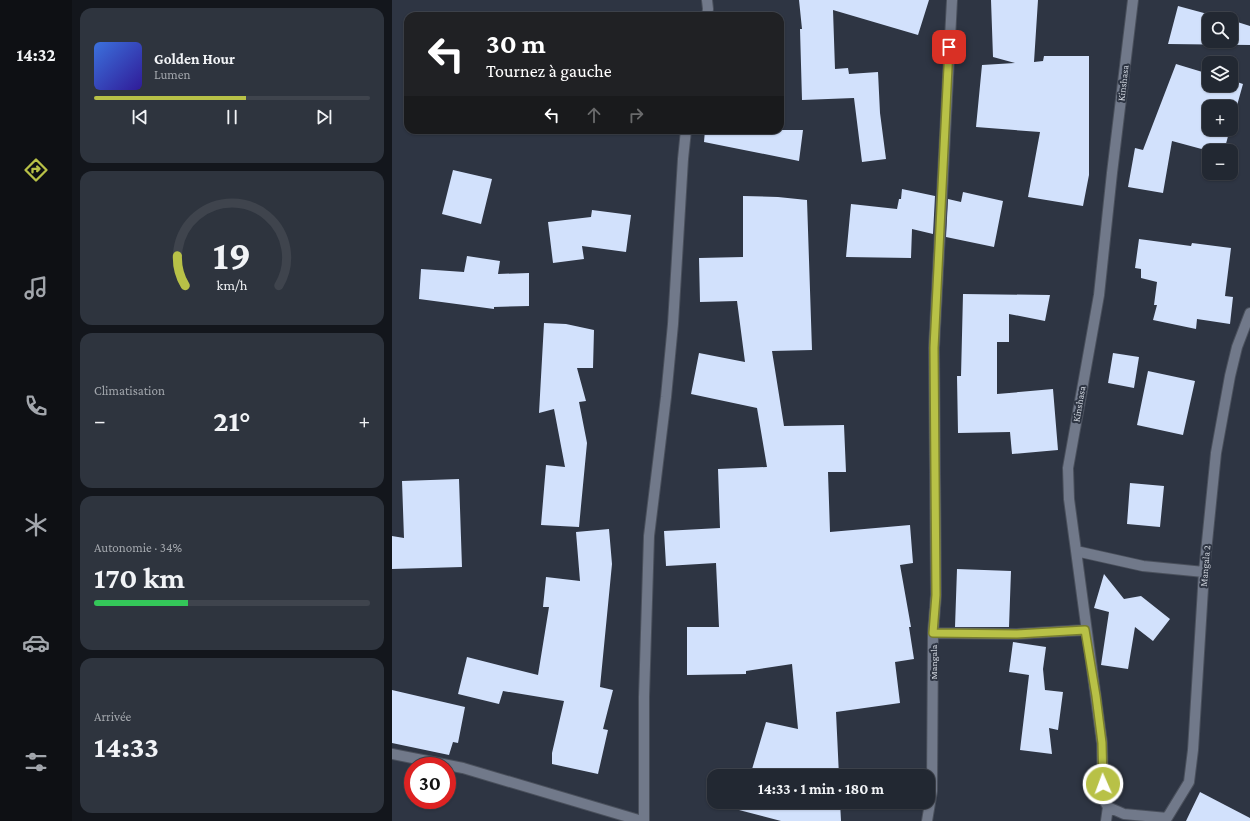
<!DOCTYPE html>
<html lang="fr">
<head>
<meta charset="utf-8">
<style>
  body { margin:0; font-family:"Crimson Pro",serif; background:#2e343e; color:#f1f3f6; height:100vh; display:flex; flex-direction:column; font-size:15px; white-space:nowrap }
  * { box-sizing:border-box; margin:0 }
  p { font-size:13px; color:#a2a6ac }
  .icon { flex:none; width:22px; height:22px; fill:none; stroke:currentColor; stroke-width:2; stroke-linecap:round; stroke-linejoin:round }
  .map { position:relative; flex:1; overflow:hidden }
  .side { display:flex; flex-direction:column; gap:8px; padding:8px; background:#13161c; width:320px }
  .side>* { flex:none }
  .top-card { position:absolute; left:12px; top:12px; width:380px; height:122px; border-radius:12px; box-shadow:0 1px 3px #0004,0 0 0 1px #3f444d; background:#202124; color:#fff; overflow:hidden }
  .fabs { position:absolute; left:810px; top:12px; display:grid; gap:8px }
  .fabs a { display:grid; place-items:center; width:36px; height:36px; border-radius:8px; background:#222832; box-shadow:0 1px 3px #0004,0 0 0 1px #3f444d; font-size:20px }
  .speed { position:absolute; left:12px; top:757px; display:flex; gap:8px; font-size:20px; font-weight:700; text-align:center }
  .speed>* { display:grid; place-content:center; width:52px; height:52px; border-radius:50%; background:#222832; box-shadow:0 1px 3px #0004,0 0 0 1px #3f444d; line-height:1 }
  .speed .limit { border:6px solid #d22; background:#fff; color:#111 }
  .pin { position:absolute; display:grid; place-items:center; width:34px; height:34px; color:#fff; margin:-17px; border-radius:8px; box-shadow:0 2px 6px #0006 }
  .me { position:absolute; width:44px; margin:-22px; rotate:358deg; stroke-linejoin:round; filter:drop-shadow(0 0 3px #0008) }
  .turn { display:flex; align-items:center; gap:14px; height:84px; padding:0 16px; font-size:18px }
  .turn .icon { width:52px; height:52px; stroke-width:2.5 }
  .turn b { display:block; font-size:28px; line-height:34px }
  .lanes { display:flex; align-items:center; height:38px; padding:0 16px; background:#0003; justify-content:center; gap:20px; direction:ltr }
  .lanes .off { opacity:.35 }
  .big { font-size:30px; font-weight:700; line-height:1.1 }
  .side .tile { flex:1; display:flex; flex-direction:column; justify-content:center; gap:6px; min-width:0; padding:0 14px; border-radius:12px; background:#2e343e }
  .side .dial { align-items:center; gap:0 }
  .dial svg { height:104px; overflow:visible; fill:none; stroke:#3f444d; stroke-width:7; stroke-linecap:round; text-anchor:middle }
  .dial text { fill:#f1f3f6; stroke:none }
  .song { display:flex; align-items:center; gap:12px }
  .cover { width:48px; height:48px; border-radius:6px; background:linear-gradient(135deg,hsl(220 70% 55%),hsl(250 70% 35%)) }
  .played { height:4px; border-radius:2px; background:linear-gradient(90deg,#b8c147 55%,#3f444d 55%) }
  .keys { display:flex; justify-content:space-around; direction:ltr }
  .heat { display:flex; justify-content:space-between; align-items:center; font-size:22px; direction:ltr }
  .charge { height:6px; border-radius:3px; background:linear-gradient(90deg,#34c759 34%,#3f444d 0) }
  .trip { position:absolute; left:315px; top:769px; width:228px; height:40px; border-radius:12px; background:#222832; box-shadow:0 1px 3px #0004,0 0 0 1px #3f444d; font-weight:700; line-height:40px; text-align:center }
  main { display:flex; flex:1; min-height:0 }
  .tab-bar { display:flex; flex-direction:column; width:72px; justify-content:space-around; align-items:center; background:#0e1014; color:#a2a6ac }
  .tab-bar .icon { width:28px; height:28px }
  .tab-bar .on { color:#b8c147 }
  .tab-bar b { font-size:18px; color:#f1f3f6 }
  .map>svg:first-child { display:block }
  .building { fill:#d2e1fc }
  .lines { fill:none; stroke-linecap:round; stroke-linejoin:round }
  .minor-casing { stroke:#4a505c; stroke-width:12 }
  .minor { stroke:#71798a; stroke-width:10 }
  .route-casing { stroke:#787d2e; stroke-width:10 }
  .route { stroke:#b8c147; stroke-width:7 }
  .labels { text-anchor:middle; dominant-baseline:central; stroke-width:4; stroke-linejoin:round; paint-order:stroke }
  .street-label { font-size:10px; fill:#ced3dc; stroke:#2e3543 }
</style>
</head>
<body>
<main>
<nav class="tab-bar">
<b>14:32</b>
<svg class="icon on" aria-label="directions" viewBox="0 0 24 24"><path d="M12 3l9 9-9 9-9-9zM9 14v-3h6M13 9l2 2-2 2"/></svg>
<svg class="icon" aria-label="music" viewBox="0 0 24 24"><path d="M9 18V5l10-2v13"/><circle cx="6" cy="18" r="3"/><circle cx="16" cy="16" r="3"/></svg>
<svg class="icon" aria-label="phone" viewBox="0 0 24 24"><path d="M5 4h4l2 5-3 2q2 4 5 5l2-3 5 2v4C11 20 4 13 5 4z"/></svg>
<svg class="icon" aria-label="climate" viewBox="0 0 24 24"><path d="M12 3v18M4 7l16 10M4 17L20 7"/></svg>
<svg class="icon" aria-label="car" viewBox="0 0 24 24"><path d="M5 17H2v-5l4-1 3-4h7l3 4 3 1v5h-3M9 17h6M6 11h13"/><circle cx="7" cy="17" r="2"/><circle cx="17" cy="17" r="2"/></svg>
<svg class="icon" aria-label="filters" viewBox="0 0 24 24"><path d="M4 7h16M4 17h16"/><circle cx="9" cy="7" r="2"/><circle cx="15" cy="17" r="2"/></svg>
</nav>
<section class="side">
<div class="tile">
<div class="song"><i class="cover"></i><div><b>Golden Hour</b><p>Lumen</p></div></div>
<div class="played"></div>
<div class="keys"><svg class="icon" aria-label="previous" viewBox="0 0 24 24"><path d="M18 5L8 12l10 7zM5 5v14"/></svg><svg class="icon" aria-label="pause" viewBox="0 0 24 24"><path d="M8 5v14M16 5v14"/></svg><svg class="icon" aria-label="next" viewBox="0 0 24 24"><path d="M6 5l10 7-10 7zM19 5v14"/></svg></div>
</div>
<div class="tile dial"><svg viewBox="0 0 100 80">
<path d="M14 69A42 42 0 1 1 86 69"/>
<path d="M14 69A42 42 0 0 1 8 46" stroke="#b8c147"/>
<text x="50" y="56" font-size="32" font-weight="700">19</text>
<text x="50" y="72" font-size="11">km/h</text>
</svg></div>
<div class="tile"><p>Climatisation</p>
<div class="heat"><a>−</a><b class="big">21°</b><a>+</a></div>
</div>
<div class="tile"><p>Autonomie · 34%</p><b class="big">170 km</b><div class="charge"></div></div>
<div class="tile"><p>Arrivée</p><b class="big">14:33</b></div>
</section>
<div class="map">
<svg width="858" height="821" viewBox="0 0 858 821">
  <rect width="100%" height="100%" fill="#2e3543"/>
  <path class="building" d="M 407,0 L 537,0 L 526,35 L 441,10 L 443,69 L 456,68 L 457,74 L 486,72 L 488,113 L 494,159 L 470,162 L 462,98 L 410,100 L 408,29 L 410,29 Z
    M 599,0 L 646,0 L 642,62 L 651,61 L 652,56 L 697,56 L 697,175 L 691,206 L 636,197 L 648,132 L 584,127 L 590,65 L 623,63 L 601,57 Z
    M 786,6 L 834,19 L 817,19 L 817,41 L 839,41 L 839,20 L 858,26 L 858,45 L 776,44 Z
    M 784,64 L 817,74 L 817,85 L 839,85 L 839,80 L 851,84 L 839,127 L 839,107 L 817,107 L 817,129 L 838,129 L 832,151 L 817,151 L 780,141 L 771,193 L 736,187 L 743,148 L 751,150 Z
    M 313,130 L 411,130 L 407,161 L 312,142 Z
    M 61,170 L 100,179 L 89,224 L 50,214 Z
    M 510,189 L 543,196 L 541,234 L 520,229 L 519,258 L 454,257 L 459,204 L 505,209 L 507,199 L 509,199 Z
    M 571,192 L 611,201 L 602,247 L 554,237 L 556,199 L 569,202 Z
    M 351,196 L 386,197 L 415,200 L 420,350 L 380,351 L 392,426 L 452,425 L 454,472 L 436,472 L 438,532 L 518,525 L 521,563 L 508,565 L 519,627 L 517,627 L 522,659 L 503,662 L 508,703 L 444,712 L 447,776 L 358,776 L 374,722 L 406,729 L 400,664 L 354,671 L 354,674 L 295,675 L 295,627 L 327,627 L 324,563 L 274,566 L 272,531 L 328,528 L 326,469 L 375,467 L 365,408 L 299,394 L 307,353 L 353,362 L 345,301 L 308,302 L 307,258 L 351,257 Z
    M 200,210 L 239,215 L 234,252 L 190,246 L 192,259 L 161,263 L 156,222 L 199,217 Z
    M 747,239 L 799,246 L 800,243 L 839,248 L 833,296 L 841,297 L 838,324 L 805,319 L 804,329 L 761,320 L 765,305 L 762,305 L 765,282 L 749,278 L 749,269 L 743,268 Z
    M 75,256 L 108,261 L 106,274 L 137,273 L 137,306 L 102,307 L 102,309 L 27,299 L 29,269 L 72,272 Z
    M 571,294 L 658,295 L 653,321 L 617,314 L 617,342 L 605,342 L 605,394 L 661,389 L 666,450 L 620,454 L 618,432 L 566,433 L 565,376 L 569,376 Z
    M 152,323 L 174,324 L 202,330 L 201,368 L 185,368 L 194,401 L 187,402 L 195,443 L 187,527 L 149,525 L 154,465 L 173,467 L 162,409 L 147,413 Z
    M 721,353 L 747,357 L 742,388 L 716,383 Z
    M 756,371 L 803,381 L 791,435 L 745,425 Z
    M 67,479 L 70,567 L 0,569 L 0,536 L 12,538 L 10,481 Z
    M 738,483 L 772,486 L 768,527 L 735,524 Z
    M 217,529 L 220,564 L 208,687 L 221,690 L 211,729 L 216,730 L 206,774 L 160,764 L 160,753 L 172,701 L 111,691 L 107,704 L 66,694 L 75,657 L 146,675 L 157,607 L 151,607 L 154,577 L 188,581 L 184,532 Z
    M 565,569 L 619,571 L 617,627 L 563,627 Z
    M 712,574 L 732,599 L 749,596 L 778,619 L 761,641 L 743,627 L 736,669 L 709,665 L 717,612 L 702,608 Z
    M 621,642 L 654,647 L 651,669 L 653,690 L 671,692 L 666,730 L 657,728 L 660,754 L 628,750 L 637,675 L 617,672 Z
    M 0,690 L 73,707 L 66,743 L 61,742 L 57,755 L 0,743 Z
    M 808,792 L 858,818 L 858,821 L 794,821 Z
    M 350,802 L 448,802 L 449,821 L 389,821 L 347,810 Z"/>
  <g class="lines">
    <g class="minor-casing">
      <path id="minor" d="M 315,0 L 316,9 L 315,16
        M 684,551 L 751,566 L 812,572
        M 541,633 L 625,634 L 693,630
        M 0,754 L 71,768 L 250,821
        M 716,807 L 711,798 L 710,743 L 677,499 L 676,468 L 707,295 L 720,173 L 741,0
        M 716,807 L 732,814 L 775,818 L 797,782 L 801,750 L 812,572 L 824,453 L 838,376 L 845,347 L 858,313
        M 252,821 L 252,697 L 257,536 L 274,397 L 281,324 L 291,159 L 294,130
        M 535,821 L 540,791 L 541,633 L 544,595 L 542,348 L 560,0
        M 714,821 L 716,807"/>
    </g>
    <use href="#minor" class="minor"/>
  </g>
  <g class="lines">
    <g class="route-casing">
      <path id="route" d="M 557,47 L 542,348 L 544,595 L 541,633 L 625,634 L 693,630 L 704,696 L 710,743 L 711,784"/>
    </g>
    <use href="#route" class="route"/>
  </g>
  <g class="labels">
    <g class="street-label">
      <text transform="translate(731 83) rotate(-83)">Kinshasa</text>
      <text transform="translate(687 404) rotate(-80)">Kinshasa</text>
      <text transform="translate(813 566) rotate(-85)">Mangala 2</text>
      <text transform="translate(541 662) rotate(-90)">Mangala</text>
    </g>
  </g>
</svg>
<div class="fabs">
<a><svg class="icon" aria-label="search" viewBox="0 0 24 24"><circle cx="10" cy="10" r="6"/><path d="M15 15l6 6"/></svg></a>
<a><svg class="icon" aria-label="layers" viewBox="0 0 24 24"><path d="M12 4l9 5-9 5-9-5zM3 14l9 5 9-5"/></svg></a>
<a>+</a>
<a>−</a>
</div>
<div class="speed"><div class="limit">30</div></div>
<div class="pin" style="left:557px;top:47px;background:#d93025"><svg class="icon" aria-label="arrive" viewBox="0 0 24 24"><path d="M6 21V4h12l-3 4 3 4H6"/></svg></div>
<svg class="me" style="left:711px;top:784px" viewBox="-20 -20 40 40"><circle r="17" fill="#b8c147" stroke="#fff" stroke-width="3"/><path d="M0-11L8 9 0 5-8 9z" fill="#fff"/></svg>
<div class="trip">14:33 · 1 min · 180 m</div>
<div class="top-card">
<div class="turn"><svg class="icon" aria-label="left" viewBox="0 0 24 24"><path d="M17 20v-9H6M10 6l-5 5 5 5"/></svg><div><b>30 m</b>Tournez à gauche</div></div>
<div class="lanes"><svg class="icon" aria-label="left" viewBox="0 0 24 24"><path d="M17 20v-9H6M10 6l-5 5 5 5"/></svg><svg class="icon off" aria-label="ahead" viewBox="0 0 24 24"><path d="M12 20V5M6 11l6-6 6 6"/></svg><svg class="icon off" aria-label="right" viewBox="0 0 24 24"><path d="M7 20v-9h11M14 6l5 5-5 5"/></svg></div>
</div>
</div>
</main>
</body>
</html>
